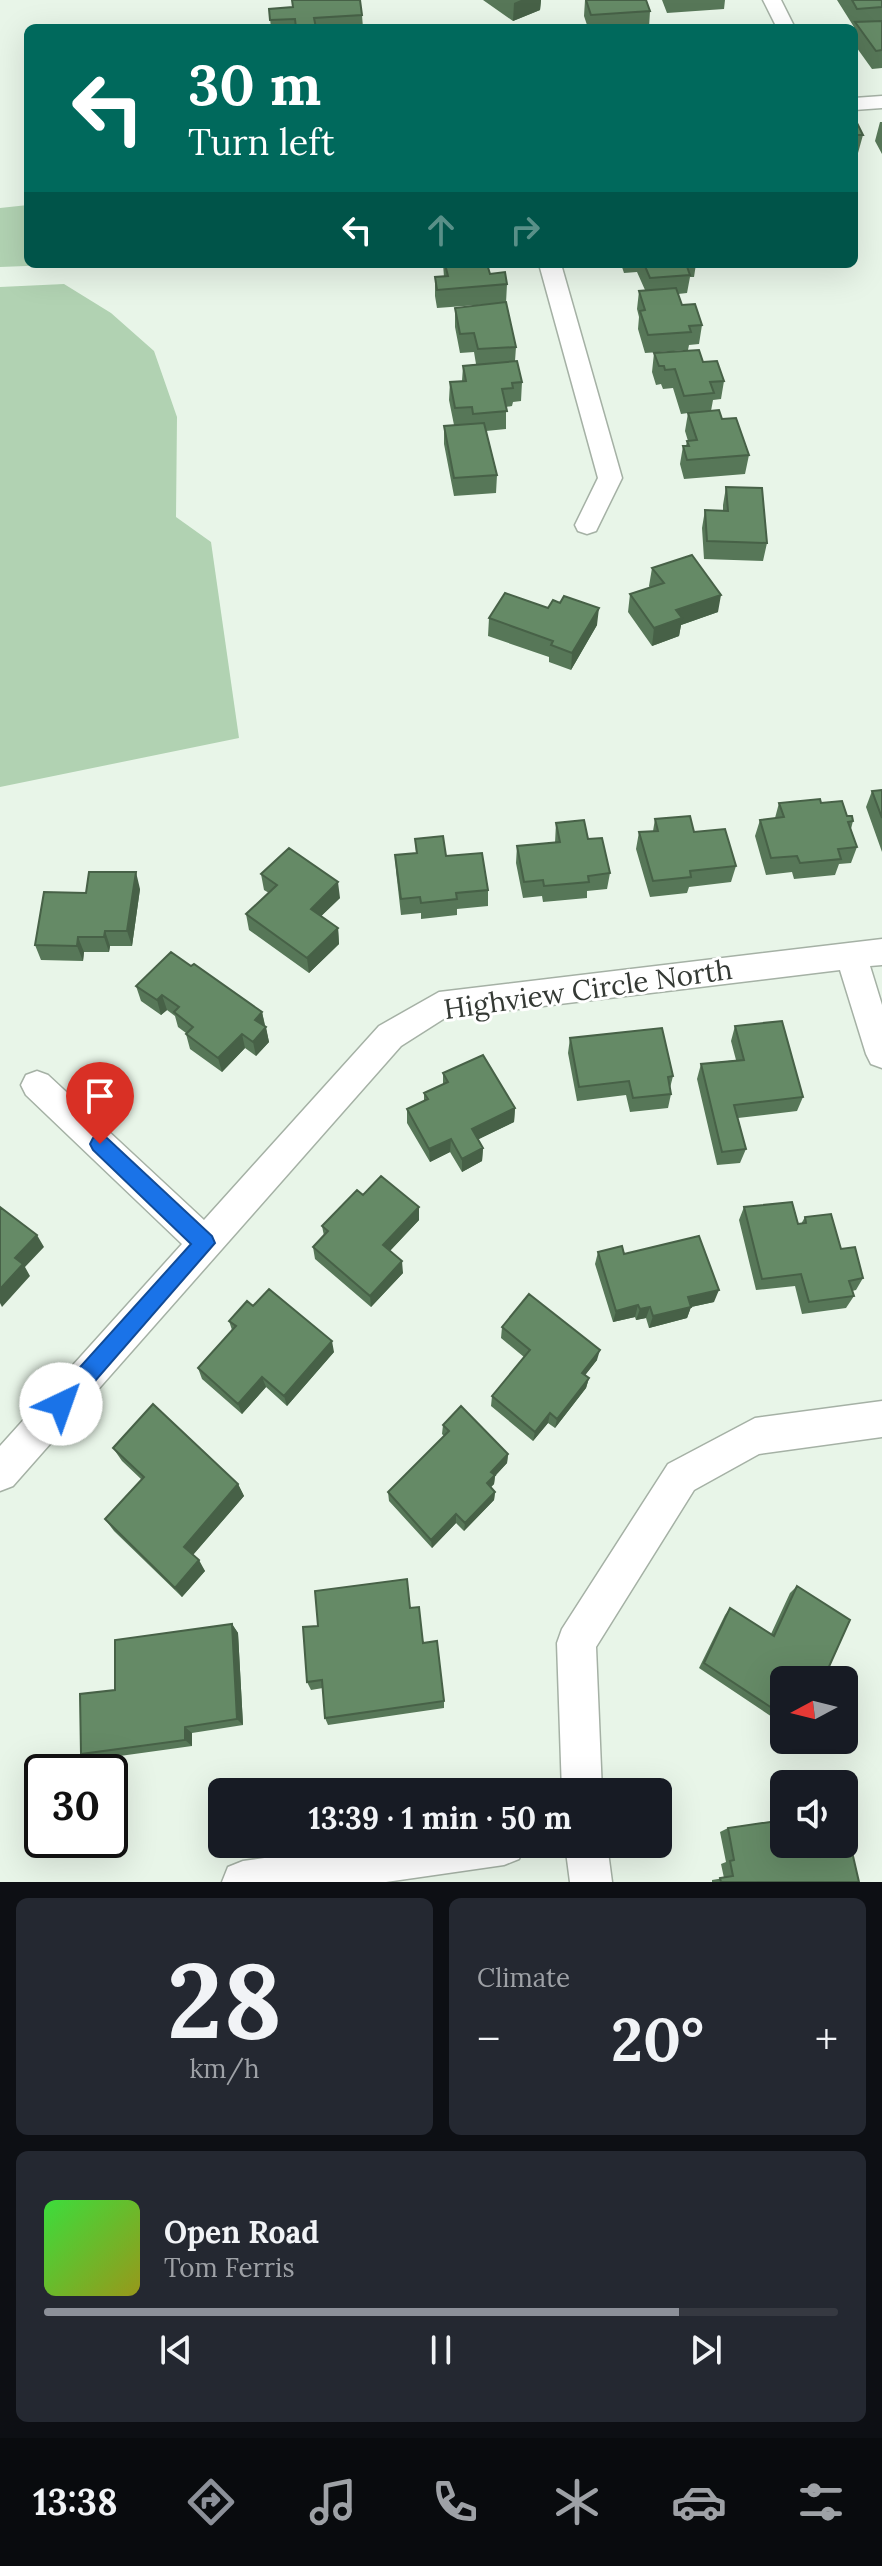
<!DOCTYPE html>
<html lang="en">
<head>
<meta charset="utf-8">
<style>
  body { margin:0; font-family:Lora,serif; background:#242831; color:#f1f3f6; height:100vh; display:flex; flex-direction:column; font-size:30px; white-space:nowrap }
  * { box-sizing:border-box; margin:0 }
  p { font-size:26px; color:#9ea1a6 }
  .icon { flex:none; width:44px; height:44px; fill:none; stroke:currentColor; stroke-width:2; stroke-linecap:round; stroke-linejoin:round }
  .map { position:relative; height:1882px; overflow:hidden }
  .drawer { display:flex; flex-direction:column; gap:16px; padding:16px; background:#0d0f14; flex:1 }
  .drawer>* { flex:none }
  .top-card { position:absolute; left:24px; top:24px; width:834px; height:244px; border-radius:12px; box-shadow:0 8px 32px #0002; background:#00695c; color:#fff; overflow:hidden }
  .needle { width:52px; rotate:263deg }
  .fabs { position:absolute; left:770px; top:1666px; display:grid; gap:16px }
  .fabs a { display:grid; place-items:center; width:88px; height:88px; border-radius:12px; background:#171b24; box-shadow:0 8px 32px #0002; font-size:40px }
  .speed { position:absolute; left:24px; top:1754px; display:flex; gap:16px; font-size:40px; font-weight:700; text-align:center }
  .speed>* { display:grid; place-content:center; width:104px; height:104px; border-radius:50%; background:#171b24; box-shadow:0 8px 32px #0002; line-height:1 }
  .speed .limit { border:4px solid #111; border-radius:12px; background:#fff; color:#111 }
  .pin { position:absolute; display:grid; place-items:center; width:68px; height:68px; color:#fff; margin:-82px -34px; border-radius:50% 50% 50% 0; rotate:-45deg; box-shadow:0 0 8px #0007 }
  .pin .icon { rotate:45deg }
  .me { position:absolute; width:88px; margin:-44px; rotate:42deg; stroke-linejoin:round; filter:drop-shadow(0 0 6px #0008) }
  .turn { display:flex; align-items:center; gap:28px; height:168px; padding:0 32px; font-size:36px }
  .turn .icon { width:104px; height:104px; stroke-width:2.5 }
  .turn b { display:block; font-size:56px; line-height:68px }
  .lanes { display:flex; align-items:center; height:76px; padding:0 32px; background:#0003; justify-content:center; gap:40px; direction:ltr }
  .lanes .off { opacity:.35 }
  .big { font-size:60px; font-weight:800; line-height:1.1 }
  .drawer .card { flex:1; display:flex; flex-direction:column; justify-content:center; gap:12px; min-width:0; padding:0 28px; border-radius:12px; background:#242831 }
  .drawer .dial { align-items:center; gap:0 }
  .dial b { font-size:104px; line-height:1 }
  .song { display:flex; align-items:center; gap:24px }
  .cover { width:96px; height:96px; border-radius:12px; background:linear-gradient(135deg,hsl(120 70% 55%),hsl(60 70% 35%)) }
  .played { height:8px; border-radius:4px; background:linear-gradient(90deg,#8c9099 80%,#363941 80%) }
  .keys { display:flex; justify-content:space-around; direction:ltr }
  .heat { display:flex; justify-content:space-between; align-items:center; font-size:44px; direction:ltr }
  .drawer .tiles { flex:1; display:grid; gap:16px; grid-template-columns:1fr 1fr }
  .card:last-child { grid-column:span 2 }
  .trip { position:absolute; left:208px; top:1778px; width:464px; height:80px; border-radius:12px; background:#171b24; box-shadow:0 8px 32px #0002; font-weight:800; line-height:80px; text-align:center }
  .tabs { display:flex; height:128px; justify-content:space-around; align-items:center; background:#090b0e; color:#9ea1a6 }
  .tabs .icon { width:56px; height:56px }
  .tabs .current { color:#8c9099 }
  .tabs b { font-size:36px; color:#f1f3f6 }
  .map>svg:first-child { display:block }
  .green { fill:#b1d2b2 }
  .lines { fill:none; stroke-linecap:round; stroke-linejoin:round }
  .minor-casing { stroke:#a5b1a5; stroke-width:3 }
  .minor { fill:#fff; fill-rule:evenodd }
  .wall { fill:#577758 }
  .shaded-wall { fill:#476147 }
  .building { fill:#658a66; stroke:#476147; stroke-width:2 }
  .route { fill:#1a73e8; stroke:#114b97; stroke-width:2 }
  .labels { text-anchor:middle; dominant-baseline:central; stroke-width:6; stroke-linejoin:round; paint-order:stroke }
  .street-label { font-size:28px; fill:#343934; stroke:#fff }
</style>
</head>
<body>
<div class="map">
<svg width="882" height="1882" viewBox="0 0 882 1882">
  <rect width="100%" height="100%" fill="#e8f5e8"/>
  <path class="green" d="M 28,205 L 28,264 L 78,264 L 0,267 L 0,208 Z
    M 64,284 L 111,313 L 154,351 L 177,417 L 176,517 L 211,542 L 239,738 L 0,787 L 0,287 Z"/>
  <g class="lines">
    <g class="minor-casing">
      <path id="minor" d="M 763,0 L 781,0 L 795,28 L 777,28 Z
        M 882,96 L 882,108 L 854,110 L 854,98 Z
        M 539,264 L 561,264 L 622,478 L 596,531 L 587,534 L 578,531 L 575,525 L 598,478 Z
        M 882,939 L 882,965 L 870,966 L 882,1005 L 882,1068 L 871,1064 L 866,1054 L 840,970 L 445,1018 L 401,1046 L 13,1486 L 0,1491 L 0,1446 L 182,1244 L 26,1095 L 21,1085 L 26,1075 L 37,1071 L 48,1075 L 204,1220 L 379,1026 L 439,992 Z
        M 882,1401 L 882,1437 L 759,1454 L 694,1490 L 596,1647 L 602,1792 L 562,1792 L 557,1643 L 562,1629 L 668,1464 L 755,1418 Z
        M 361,1844 L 525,1844 L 519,1859 L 504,1865 L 386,1882 L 222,1882 L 228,1867 L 243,1861 Z
        M 565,1844 L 607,1844 L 612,1882 L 570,1882 Z"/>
    </g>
    <use href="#minor" class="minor"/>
  </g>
  <path class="wall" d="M 483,0 L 541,0 L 540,10 L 513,21 Z
    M 585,0 L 646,0 L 650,11 L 649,28 L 588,28 L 584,16 Z
    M 662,0 L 725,0 L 724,9 L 667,13 Z
    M 837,0 L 882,0 L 882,68 L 872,69 L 854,44 L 854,27 Z
    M 269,9 L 362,15 L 363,28 L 271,28 Z
    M 854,117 L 863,135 L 858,153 L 854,154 Z
    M 880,122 L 882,122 L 882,154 L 875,141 Z
    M 443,264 L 487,264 L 490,274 L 507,284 L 506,303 L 516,347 L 515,361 L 522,382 L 521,401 L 513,402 L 512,406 L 506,407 L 506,429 L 486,431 L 497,475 L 496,493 L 454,496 L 444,444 L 444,426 L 454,425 L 449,400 L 450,382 L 462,381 L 463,366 L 476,364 L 474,352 L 460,353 L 455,327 L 455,308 L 491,304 L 437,308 L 435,296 L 435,277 L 444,277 Z
    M 621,264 L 696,264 L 694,277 L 690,277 L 687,293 L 678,294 L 682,305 L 702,325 L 699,344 L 689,345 L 688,350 L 645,353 L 638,329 L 639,317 L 637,309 L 639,291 L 645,290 L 637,272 L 624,273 Z
    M 654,353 L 703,362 L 724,381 L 721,399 L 713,400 L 711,411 L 722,419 L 749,455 L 745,474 L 684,479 L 680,464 L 683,446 L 686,446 L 687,441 L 688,441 L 685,431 L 688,413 L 681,414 L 673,388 L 663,389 L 661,384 L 656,385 L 652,372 Z
    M 726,487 L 767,543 L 763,561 L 704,559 L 702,528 L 705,510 L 723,511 L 723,505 Z
    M 652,568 L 718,612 L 681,625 L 679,636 L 652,646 L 628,612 L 630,594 L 650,588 L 649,586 Z
    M 489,618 L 597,625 L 571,670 L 549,662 L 549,657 L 488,636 Z
    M 882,790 L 882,852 L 866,807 L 872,791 Z
    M 779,803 L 821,803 L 853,821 L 851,829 L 857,847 L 851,863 L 839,864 L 835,875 L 794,879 L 792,872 L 766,875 L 755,836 L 760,820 L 775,818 Z
    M 655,819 L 694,832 L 736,866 L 731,882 L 689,887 L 687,893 L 650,897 L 636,849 L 639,832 L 653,831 Z
    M 556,823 L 588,839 L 610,873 L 607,889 L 587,891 L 587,898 L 543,902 L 542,896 L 523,898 L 516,863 L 517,846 L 555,843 Z
    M 415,839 L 446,856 L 488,890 L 488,906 L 457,909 L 457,915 L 421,919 L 421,913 L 401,915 L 396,871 L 395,855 L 416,853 Z
    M 261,874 L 340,898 L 321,916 L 338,928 L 339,944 L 309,973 L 249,930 L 246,914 L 269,893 L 264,890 Z
    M 140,889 L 132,946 L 110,946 L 109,952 L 84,952 L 83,961 L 41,960 L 35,945 L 86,893 Z
    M 191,966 L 262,1012 L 269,1042 L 256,1056 L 245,1048 L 222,1072 L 190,1049 L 186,1034 L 186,1033 L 178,1027 L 175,1016 L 167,1010 L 161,1015 L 141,1001 L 136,986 Z
    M 735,1026 L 803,1097 L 797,1111 L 738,1118 L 746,1149 L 740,1163 L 717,1165 L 697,1079 L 701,1064 L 736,1060 L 731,1041 Z
    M 570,1038 L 673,1076 L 670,1088 L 671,1094 L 668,1108 L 630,1112 L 626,1095 L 577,1101 L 568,1053 Z
    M 443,1073 L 515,1108 L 514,1122 L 478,1139 L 483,1148 L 482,1161 L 462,1172 L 450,1152 L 430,1162 L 407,1123 L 407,1109 L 424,1101 L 424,1093 L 443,1084 Z
    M 363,1195 L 419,1220 L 390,1251 L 403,1273 L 371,1307 L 315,1259 L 313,1247 L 324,1236 L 322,1226 Z
    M 744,1207 L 798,1224 L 801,1224 L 805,1217 L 841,1249 L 863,1278 L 856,1290 L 852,1291 L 854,1296 L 846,1308 L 802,1314 L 795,1286 L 756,1290 L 739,1220 Z
    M 598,1252 L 624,1254 L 714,1302 L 691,1307 L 687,1318 L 649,1328 L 646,1318 L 636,1320 L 635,1317 L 613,1322 L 595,1264 Z
    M 253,1306 L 334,1352 L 287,1406 L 266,1387 L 242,1414 L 202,1379 L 198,1368 L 232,1330 L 229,1321 Z
    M 502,1327 L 597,1360 L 585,1375 L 589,1378 L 586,1388 L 555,1428 L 548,1423 L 533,1441 L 491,1406 L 492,1396 L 524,1357 L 501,1338 Z
    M 443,1425 L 508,1454 L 507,1463 L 495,1476 L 494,1484 L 491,1487 L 495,1492 L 494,1500 L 464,1531 L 456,1523 L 432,1548 L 389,1501 L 388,1492 L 444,1436 L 442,1434 Z
    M 113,1448 L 238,1484 L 244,1496 L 193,1555 L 205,1571 L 182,1597 L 114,1531 L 105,1519 L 142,1480 L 122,1461 Z
    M 797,1586 L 784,1680 L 784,1725 L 699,1668 L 725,1615 L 730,1608 L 771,1634 L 790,1593 Z
    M 410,1608 L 444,1701 L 444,1708 L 328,1725 L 325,1718 L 323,1688 L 311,1690 L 307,1682 L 318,1626 Z
    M 232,1624 L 238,1633 L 243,1725 L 192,1733 L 192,1746 L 91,1760 L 81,1754 L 115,1690 Z
    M 728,1828 L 859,1882 L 712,1882 L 712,1880 L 724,1878 L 721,1864 L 726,1862 L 720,1832 Z"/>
  <path class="shaded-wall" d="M 521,0 L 541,0 L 540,10 L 513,21 L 514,3 Z
    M 721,595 L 718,612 L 681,625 L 679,636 L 652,646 L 654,628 L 676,610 Z
    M 599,608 L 597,625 L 571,670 L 572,653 Z
    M 136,872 L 140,889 L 132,946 L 127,931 Z
    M 338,882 L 340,898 L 313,924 L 311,909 Z
    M 338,928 L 339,944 L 309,973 L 307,958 Z
    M 105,931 L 110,946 L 109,952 L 104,937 Z
    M 78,937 L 84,952 L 83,961 L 77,946 Z
    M 162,995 L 167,1010 L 161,1015 L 157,1000 Z
    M 262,1012 L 265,1027 L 255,1020 Z
    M 266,1027 L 269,1042 L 256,1056 L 253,1042 Z
    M 242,1034 L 245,1048 L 222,1072 L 218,1058 Z
    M 515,1108 L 514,1122 L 471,1143 L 472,1129 Z
    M 451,1139 L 450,1152 L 430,1162 L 429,1149 Z
    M 483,1148 L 482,1161 L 462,1172 L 462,1159 Z
    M 419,1207 L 419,1220 L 384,1257 L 383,1245 Z
    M 37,1235 L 44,1247 L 25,1267 L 30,1276 L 2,1307 L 0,1303 L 0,1289 L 15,1258 Z
    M 402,1261 L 403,1273 L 371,1307 L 370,1296 Z
    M 719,1290 L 714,1302 L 691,1307 L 687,1318 L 649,1328 L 653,1316 L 688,1297 Z
    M 638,1305 L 635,1317 L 613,1322 L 616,1311 Z
    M 650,1307 L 646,1318 L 636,1320 L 640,1309 Z
    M 332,1341 L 334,1352 L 287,1406 L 284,1396 Z
    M 600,1350 L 597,1360 L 579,1383 L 582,1373 Z
    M 262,1377 L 266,1387 L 242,1414 L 238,1404 Z
    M 589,1378 L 586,1388 L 555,1428 L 557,1419 Z
    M 550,1413 L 548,1423 L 533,1441 L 535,1432 Z
    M 508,1454 L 507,1463 L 495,1476 L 494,1484 L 486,1492 L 487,1483 L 491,1472 Z
    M 238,1484 L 244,1496 L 191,1557 L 184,1547 Z
    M 495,1492 L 494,1500 L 464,1531 L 465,1523 Z
    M 456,1514 L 456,1523 L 432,1548 L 431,1540 Z
    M 199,1560 L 205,1571 L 182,1597 L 175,1588 Z
    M 232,1624 L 238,1633 L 243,1725 L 237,1719 Z
    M 185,1727 L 192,1733 L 192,1746 L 185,1740 Z"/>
  <path class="building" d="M 292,0 L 360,0 L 362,15 L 314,18 L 316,28 L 296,28 L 295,19 L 270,20 L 269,9 L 293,7 Z
    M 586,0 L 646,0 L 650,11 L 591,15 Z
    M 852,0 L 882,0 L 882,7 L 857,9 Z
    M 882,21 L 882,50 L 876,51 L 855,22 Z
    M 854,117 L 863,135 L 854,135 Z
    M 445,264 L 487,264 L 490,274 L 505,272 L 507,284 L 437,290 L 435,277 L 448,276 Z
    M 644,264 L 686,264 L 690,275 L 650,278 Z
    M 676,288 L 682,305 L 695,304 L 702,325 L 689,326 L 691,332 L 648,335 L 640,311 L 645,310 L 639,291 Z
    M 506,302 L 516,347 L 478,349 L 474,333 L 460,334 L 455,308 Z
    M 699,350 L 703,362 L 717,361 L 724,381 L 710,382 L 714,393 L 684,396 L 675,369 L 665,370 L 664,366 L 659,366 L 654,353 Z
    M 517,361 L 522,382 L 512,383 L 513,388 L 502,389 L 507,411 L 473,414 L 472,407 L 455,408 L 450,382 L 466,381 L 463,366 Z
    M 719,410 L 722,419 L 736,418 L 749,455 L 687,460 L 683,446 L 689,446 L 687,441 L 697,440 L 688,413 Z
    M 484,423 L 497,475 L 454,478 L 444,426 Z
    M 726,487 L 762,488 L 767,543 L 707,541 L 705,510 L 728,511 Z
    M 692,555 L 721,595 L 676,610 L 682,618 L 654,628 L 630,594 L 664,583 L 652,568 Z
    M 505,593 L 548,608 L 553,600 L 560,603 L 564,596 L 599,608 L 572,653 L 551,645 L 553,641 L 489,618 Z
    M 882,790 L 882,818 L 872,791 Z
    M 820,799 L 821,803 L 842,801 L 847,816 L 852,816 L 853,821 L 848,822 L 857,847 L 838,849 L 841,859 L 800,863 L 797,856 L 771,858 L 760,820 L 784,817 L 779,803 Z
    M 690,816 L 694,832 L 725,829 L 736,866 L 690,871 L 691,877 L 653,881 L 639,832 L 658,831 L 655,819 Z
    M 584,820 L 588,839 L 602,838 L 610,873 L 588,876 L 589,882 L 544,886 L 543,880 L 524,882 L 517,846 L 560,842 L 556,823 Z
    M 443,836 L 446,856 L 482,853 L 488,890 L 456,893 L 457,899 L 421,903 L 420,897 L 401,899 L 395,855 L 417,853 L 415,839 Z
    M 289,848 L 338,882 L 311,909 L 338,928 L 307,958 L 246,914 L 277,885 L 261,874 Z
    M 89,872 L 136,872 L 127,931 L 105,931 L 104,937 L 78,937 L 77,946 L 35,945 L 44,892 L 86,893 Z
    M 171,952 L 191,966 L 194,964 L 262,1012 L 255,1020 L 266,1027 L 253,1042 L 242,1034 L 218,1058 L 186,1034 L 193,1027 L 174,1012 L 179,1007 L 162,995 L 157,1000 L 136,986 Z
    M 782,1021 L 803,1097 L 734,1105 L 746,1149 L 722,1152 L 701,1064 L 744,1060 L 735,1026 Z
    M 662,1028 L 673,1076 L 668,1077 L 671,1094 L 633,1098 L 629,1081 L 579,1087 L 570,1038 Z
    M 483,1055 L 515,1108 L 472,1129 L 483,1148 L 462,1159 L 451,1139 L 429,1149 L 407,1109 L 428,1099 L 424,1093 L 448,1082 L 443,1073 Z
    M 381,1176 L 419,1207 L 383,1245 L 402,1261 L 370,1296 L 313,1247 L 328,1231 L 322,1226 L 357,1190 L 363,1195 Z
    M 792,1202 L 798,1224 L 806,1223 L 805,1217 L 831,1214 L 841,1249 L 855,1247 L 863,1278 L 849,1281 L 854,1296 L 809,1302 L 801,1274 L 762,1279 L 744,1207 Z
    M 0,1207 L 37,1235 L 15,1258 L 23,1264 L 0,1289 Z
    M 699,1236 L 719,1290 L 688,1297 L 691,1307 L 653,1316 L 650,1307 L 640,1309 L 638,1305 L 616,1311 L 598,1252 L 622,1246 L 624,1254 Z
    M 269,1289 L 332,1341 L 284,1396 L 262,1377 L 238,1404 L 198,1368 L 236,1326 L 229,1321 L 247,1301 L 253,1306 Z
    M 529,1294 L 600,1350 L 582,1373 L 589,1378 L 557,1419 L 550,1413 L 535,1432 L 492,1396 L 530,1350 L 502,1327 Z
    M 153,1404 L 238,1484 L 184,1547 L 199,1560 L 175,1588 L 105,1519 L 144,1477 L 113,1448 Z
    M 461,1406 L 508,1454 L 491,1472 L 495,1475 L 487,1483 L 495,1492 L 465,1523 L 456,1514 L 431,1540 L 388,1492 L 449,1431 L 443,1425 Z
    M 407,1579 L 410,1608 L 419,1607 L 423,1643 L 437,1641 L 444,1701 L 325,1718 L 322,1680 L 307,1682 L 303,1627 L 318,1626 L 315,1591 Z
    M 797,1586 L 850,1620 L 823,1680 L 784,1680 L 784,1716 L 704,1663 L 730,1608 L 774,1636 Z
    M 232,1624 L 237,1719 L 185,1727 L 185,1740 L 81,1754 L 80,1694 L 115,1690 L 115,1640 Z
    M 844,1817 L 859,1882 L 721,1882 L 720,1878 L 733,1876 L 730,1861 L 734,1860 L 728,1828 L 784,1820 L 784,1844 L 844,1844 Z"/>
  <path class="route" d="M 100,1135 L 107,1138 L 212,1236 L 215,1243 L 69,1411 L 61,1415 L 54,1411 L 51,1404 L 54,1396 L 191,1244 L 93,1150 L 90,1144 L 93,1138 Z"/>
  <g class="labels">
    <g class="street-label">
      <text transform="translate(588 989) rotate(-8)">Highview Circle North</text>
    </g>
  </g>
</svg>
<div class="fabs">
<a><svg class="needle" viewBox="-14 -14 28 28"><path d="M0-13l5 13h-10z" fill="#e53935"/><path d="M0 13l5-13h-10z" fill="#9ea1a6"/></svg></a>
<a><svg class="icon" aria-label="sound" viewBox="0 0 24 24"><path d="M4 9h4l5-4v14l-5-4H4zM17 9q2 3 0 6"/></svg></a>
</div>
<div class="speed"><div class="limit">30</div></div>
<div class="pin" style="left:100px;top:1144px;background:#d93025"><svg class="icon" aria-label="arrive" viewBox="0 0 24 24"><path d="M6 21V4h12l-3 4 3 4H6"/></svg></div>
<svg class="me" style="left:61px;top:1404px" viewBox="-20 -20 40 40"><circle r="19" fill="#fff"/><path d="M0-13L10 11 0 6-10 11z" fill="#1a73e8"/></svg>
<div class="trip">13:39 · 1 min · 50 m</div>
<div class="top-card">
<div class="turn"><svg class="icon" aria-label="left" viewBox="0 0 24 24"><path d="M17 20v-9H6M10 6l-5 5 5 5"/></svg><div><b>30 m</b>Turn left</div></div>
<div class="lanes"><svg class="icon" aria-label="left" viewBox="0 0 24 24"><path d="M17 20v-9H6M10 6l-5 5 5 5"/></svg><svg class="icon off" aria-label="ahead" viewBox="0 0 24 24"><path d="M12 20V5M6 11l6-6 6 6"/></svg><svg class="icon off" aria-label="right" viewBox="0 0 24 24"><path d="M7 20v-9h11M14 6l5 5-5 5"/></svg></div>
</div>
</div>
<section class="drawer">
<div class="tiles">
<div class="card dial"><b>28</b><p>km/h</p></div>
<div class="card"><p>Climate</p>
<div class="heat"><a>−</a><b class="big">20°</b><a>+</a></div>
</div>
<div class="card">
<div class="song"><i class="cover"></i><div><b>Open Road</b><p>Tom Ferris</p></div></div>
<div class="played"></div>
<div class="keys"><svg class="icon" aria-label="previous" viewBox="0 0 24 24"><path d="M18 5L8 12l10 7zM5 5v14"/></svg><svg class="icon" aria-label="pause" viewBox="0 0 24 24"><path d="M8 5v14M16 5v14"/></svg><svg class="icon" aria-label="next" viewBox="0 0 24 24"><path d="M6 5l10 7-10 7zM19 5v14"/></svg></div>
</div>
</div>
</section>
<nav class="tabs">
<b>13:38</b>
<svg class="icon current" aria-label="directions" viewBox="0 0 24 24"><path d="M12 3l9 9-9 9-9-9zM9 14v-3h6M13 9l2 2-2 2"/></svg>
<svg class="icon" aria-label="music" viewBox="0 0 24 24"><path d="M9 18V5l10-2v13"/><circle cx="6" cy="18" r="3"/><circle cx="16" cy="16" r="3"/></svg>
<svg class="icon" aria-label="phone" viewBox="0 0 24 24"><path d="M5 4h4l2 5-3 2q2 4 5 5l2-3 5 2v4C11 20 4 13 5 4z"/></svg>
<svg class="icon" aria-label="climate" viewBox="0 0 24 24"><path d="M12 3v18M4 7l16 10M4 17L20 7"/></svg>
<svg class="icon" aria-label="car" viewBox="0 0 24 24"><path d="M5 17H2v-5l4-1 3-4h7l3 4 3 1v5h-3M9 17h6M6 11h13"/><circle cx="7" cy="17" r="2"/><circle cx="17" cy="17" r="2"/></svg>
<svg class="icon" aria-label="filters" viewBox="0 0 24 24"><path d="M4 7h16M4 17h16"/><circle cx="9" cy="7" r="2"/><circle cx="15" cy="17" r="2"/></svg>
</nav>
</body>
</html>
